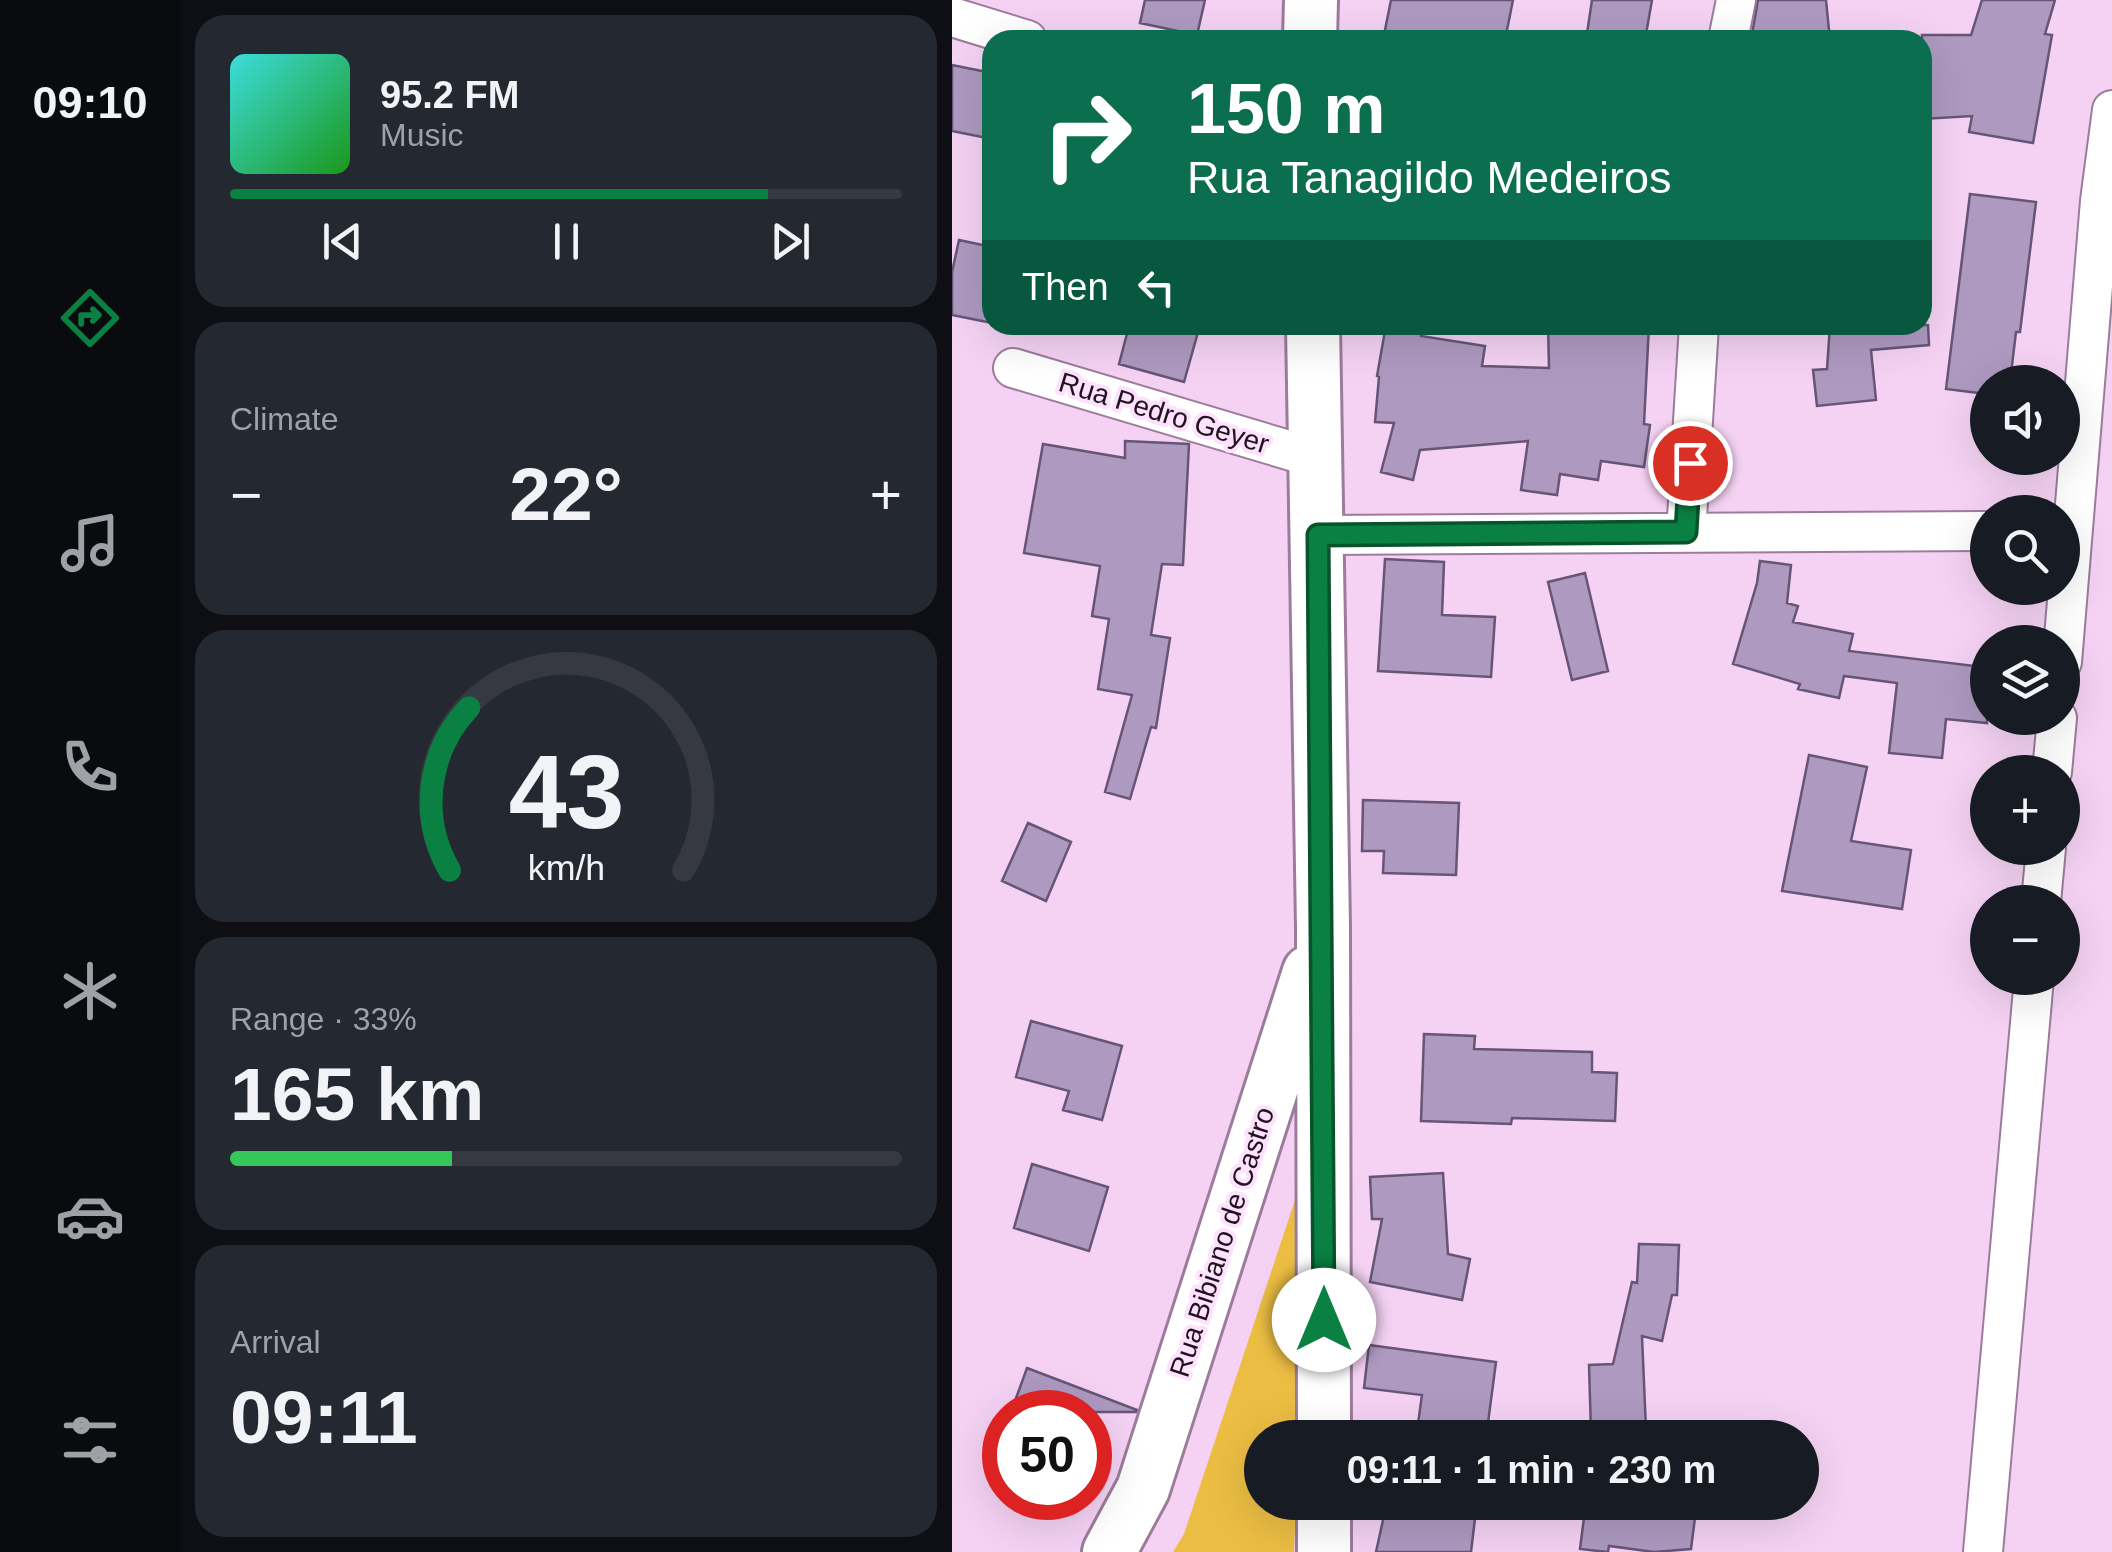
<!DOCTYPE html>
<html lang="en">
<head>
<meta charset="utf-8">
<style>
  body { margin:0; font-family:Helvetica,sans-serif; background:#242831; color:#f1f3f6; height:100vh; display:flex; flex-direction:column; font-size:38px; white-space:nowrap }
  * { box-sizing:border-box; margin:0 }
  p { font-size:32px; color:#9ea1a6 }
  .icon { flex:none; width:55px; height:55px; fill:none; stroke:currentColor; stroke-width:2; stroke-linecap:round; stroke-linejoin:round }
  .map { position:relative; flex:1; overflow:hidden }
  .side { display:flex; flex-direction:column; gap:15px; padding:15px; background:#0d0f14; width:772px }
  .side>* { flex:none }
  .top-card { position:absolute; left:30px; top:30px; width:950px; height:305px; border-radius:30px; box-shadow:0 10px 40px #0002; background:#0b6e4f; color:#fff; overflow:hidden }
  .buttons { position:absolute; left:1018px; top:365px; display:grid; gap:20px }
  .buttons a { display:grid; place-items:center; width:110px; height:110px; border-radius:50%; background:#171b24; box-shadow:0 10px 40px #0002; font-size:50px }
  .speed { position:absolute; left:30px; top:1390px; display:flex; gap:20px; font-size:50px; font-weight:700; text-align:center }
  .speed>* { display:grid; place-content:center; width:130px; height:130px; border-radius:50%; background:#171b24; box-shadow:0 10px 40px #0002; line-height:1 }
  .speed .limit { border:15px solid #d22; background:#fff; color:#111 }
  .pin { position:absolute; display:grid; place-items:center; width:85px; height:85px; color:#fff; margin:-42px; border:5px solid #fff; border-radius:50%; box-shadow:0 2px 10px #0007 }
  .me { position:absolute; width:110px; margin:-55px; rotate:0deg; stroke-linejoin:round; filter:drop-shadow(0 0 8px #0008) }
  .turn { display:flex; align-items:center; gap:35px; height:210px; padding:0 40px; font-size:45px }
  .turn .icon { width:130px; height:130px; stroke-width:2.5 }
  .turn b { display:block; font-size:70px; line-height:85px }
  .then { display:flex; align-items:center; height:95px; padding:0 40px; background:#0003; gap:20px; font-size:38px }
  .big { font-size:75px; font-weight:700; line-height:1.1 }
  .side .tile { flex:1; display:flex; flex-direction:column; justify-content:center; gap:15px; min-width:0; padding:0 35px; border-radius:30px; background:#242831 }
  .side .dial { align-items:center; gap:0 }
  .dial svg { height:260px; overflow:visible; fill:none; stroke:#363941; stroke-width:7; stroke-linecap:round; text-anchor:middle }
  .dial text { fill:#f1f3f6; stroke:none }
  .song { display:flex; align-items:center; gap:30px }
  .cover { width:120px; height:120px; border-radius:15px; background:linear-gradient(135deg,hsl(180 70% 55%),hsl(120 70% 35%)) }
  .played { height:10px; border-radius:5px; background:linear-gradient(90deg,#0b8043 80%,#363941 80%) }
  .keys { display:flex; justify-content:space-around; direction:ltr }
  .heat { display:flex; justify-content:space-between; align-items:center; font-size:55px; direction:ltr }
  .charge { height:15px; border-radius:8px; background:linear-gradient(90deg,#34c759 33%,#363941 0) }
  .trip { position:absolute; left:292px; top:1420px; width:575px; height:100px; border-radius:50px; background:#171b24; box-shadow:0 10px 40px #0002; font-weight:700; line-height:100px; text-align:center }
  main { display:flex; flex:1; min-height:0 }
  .tab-bar { display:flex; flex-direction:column; width:180px; justify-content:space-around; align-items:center; background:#090b0e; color:#9ea1a6 }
  .tab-bar .icon { width:70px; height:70px }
  .tab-bar .current { color:#0b8043 }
  .tab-bar b { font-size:45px; color:#f1f3f6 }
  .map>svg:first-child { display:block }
  .green { fill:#ebbd43 }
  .building { fill:#ae9ac1; stroke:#675578; stroke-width:2.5 }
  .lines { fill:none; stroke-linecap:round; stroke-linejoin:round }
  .street-casing { stroke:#9c7c9b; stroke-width:42 }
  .secondary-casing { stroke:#9c7c9b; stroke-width:58 }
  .street { stroke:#fff; stroke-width:38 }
  .secondary { stroke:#fff; stroke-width:52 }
  .route-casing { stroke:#07532c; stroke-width:25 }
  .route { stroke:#0b8043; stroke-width:18 }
  .labels { text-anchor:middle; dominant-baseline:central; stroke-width:8; stroke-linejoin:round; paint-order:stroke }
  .street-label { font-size:28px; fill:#1f131f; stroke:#fee2fd }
</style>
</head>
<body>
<main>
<nav class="tab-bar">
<b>09:10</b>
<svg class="icon current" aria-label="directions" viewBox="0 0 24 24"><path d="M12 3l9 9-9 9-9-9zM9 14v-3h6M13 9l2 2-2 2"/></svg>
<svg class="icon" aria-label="music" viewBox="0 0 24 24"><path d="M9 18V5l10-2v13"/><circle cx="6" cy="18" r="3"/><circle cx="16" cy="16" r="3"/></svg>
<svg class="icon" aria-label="phone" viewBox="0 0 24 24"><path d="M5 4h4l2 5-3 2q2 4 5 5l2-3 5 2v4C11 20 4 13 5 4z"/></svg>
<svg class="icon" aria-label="climate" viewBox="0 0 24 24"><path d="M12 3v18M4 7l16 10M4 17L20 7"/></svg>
<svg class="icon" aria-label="car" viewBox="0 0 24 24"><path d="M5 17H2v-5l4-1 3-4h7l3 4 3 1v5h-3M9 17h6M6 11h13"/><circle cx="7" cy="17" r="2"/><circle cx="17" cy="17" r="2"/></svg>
<svg class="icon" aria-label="filters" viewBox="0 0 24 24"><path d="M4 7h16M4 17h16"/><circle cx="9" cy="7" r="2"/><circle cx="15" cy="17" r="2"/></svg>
</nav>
<section class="side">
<div class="tile">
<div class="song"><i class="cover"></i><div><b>95.2 FM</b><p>Music</p></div></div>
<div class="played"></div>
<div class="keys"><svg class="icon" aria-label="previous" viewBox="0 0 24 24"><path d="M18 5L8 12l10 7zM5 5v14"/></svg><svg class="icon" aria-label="pause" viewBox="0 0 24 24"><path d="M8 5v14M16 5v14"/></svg><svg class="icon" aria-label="next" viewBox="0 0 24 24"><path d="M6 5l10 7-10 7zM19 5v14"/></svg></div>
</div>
<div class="tile"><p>Climate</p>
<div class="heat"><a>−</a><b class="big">22°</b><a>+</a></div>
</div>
<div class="tile dial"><svg viewBox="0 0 100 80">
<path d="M14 69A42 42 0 1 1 86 69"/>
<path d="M14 69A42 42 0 0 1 20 19" stroke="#0b8043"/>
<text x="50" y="56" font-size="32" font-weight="700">43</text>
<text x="50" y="72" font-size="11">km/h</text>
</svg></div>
<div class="tile"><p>Range · 33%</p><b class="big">165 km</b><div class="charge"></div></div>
<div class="tile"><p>Arrival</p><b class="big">09:11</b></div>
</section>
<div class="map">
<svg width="1160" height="1552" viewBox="0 0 1160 1552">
  <rect width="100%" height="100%" fill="#f5d2f4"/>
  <path class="green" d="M 344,1197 L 351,1200 L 345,1437 L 310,1438 L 310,1502 L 344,1503 L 342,1552 L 221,1552 L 232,1534 Z"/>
  <path class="building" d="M 193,0 L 253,0 L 245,35 L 188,23 Z
    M 439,0 L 561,0 L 553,40 L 431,40 Z
    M 640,0 L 700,0 L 693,40 L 634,40 Z
    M 806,0 L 874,0 L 878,40 L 799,40 Z
    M 1030,0 L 1103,0 L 1093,34 L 1100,35 L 1081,143 L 1017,132 L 1020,116 L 970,119 L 970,35 L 1019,35 Z
    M 0,65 L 40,73 L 40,139 L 0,131 Z
    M 1018,194 L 1084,202 L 1068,332 L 1064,332 L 1058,382 L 1035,382 L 1035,394 L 994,389 Z
    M 7,240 L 40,247 L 40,323 L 0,315 L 0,272 Z
    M 200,325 L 248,325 L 232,382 L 167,364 L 177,326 L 198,332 Z
    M 434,325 L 470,325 L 469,336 L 533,346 L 530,366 L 597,368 L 596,325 L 697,325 L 692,424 L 698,425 L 692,467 L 649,461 L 646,480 L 608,474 L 605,495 L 569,490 L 576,441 L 468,450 L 461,480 L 429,472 L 442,423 L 423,422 L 427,377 L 425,376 Z
    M 878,325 L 976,325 L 977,345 L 919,350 L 924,400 L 865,406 L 861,370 L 875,369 Z
    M 173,441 L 237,444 L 231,565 L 210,564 L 199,635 L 218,638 L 204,728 L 199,727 L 178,799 L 153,792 L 180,695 L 146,689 L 157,619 L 140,616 L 148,566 L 72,553 L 91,444 L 173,458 Z
    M 433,559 L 492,562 L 490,615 L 543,617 L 539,677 L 426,671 Z
    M 808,561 L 839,565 L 835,603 L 846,606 L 841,622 L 901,634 L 897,651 L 1023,666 L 1021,681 L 1035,682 L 1035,723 L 994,719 L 990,758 L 937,753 L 945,683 L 892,676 L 887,698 L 846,689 L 848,684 L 781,664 L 805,583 Z
    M 633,573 L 656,671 L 620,680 L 596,582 Z
    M 857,755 L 915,767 L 899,841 L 959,850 L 950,909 L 830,891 Z
    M 411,800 L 507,803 L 504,875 L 431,873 L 432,851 L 410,851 Z
    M 76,823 L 119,842 L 94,901 L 50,881 Z
    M 79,1021 L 170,1046 L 150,1120 L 111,1110 L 117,1091 L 64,1077 Z
    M 472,1034 L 523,1036 L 522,1049 L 640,1052 L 640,1072 L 665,1073 L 663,1121 L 560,1118 L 559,1124 L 469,1121 Z
    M 80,1164 L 156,1187 L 137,1251 L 62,1228 Z
    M 491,1173 L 496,1254 L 518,1259 L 510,1300 L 418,1282 L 430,1219 L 420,1219 L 418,1177 Z
    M 687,1244 L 727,1245 L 725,1295 L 720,1295 L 710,1341 L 690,1336 L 694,1429 L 639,1432 L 637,1365 L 661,1364 L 680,1282 L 685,1283 Z
    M 417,1345 L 544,1362 L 534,1438 L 464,1438 L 470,1395 L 412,1388 Z
    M 75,1368 L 185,1410 L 184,1412 L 59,1412 Z
    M 435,1502 L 525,1502 L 519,1552 L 424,1552 Z
    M 634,1502 L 745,1502 L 739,1549 L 702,1552 L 657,1546 L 656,1552 L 628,1549 Z"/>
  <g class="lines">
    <g class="street-casing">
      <path id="street" d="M 0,17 L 75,40
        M 776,40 L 784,0
        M 61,368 L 363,458
        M 734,533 L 747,325
        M 367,535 L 1035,531
        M 1110,662 L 1148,201 L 1160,110
        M 1100,772 L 1105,718
        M 1089,902 L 1094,848
        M 1031,1552 L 1082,978"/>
    </g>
    <g class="secondary-casing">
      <path id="secondary" d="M 358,40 L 359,0
        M 361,325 L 371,927 L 372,1438
        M 372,1502 L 372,1552
        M 157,1552 L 191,1489 L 357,972"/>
    </g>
    <use href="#street" class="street"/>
    <use href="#secondary" class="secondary"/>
  </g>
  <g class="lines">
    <g class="route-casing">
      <path id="route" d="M 372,1320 L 366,535 L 734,532 L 738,463"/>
    </g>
    <use href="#route" class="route"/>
  </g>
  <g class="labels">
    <g class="street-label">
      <text transform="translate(212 413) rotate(17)">Rua Pedro Geyer</text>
      <text transform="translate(270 1242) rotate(-72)">Rua Bibiano de Castro</text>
    </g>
  </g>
</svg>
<div class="buttons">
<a><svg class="icon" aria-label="sound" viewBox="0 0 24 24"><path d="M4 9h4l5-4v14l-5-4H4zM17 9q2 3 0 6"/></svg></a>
<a><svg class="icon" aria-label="search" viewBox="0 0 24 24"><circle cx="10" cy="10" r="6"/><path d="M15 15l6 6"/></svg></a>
<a><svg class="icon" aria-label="layers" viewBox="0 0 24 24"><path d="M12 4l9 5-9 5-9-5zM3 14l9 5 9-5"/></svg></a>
<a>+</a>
<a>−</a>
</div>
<div class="speed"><div class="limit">50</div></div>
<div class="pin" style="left:738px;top:463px;background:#d93025"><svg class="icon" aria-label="arrive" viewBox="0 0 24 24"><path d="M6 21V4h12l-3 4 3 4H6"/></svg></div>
<svg class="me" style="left:372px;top:1320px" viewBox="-20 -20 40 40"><circle r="19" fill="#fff"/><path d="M0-13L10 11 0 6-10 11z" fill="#0b8043"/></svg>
<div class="trip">09:11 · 1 min · 230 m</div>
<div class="top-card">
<div class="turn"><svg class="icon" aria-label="right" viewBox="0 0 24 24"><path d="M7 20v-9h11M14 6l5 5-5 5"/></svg><div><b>150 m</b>Rua Tanagildo Medeiros</div></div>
<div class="then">Then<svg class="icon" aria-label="left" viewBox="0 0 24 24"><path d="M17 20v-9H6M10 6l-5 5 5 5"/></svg></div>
</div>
</div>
</main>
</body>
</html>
